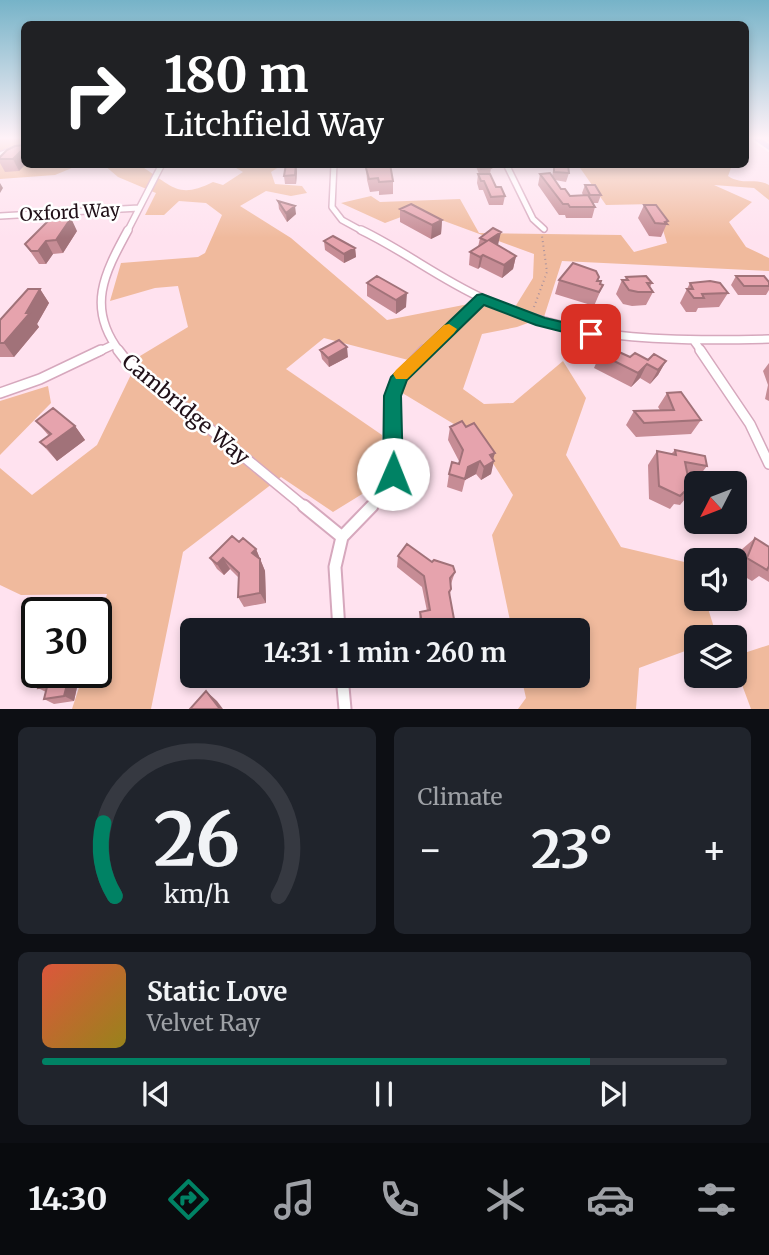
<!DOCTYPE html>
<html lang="en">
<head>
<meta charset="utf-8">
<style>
  body { margin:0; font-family:Merriweather,serif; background:#20242c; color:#f1f3f6; height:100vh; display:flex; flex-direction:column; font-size:26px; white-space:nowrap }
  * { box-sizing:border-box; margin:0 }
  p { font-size:23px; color:#9ea1a6 }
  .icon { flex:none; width:38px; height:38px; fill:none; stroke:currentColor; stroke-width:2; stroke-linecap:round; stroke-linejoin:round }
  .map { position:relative; height:709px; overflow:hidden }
  .sheet { display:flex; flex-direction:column; gap:18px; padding:18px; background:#0d0f14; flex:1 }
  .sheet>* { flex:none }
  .hud { position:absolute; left:21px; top:21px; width:728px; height:147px; border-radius:10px; box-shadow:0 4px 10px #0003; background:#202124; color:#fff; overflow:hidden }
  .needle { width:46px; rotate:228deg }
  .fabs { position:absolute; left:684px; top:471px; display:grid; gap:14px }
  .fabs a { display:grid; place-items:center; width:63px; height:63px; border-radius:10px; background:#171b24; box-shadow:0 4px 10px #0003; font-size:35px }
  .speed { position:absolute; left:21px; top:597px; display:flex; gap:14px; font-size:35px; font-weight:700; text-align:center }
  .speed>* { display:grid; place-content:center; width:91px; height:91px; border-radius:50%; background:#171b24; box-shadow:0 4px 10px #0003; line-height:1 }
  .speed .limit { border:4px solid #111; border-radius:10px; background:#fff; color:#111 }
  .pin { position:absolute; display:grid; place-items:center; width:60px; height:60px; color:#fff; margin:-30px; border-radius:14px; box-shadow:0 4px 10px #0006 }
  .me { position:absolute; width:77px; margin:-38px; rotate:1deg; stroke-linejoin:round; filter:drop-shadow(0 0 5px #0008) }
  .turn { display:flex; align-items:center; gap:24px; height:147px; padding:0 28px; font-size:32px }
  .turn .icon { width:91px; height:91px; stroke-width:2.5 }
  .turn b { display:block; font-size:49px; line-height:60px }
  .big { font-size:52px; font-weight:700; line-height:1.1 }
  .sheet .widget { flex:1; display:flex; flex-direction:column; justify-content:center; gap:10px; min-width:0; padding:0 24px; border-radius:10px; background:#20242c }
  .sheet .dial { align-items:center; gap:0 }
  .dial svg { height:182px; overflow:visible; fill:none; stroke:#363941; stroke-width:7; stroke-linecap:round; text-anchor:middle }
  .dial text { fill:#f1f3f6; stroke:none }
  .song { display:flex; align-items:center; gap:21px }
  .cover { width:84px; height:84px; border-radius:10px; background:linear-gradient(135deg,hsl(10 70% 55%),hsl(50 70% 35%)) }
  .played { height:7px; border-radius:4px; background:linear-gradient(90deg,#008264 80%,#363941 80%) }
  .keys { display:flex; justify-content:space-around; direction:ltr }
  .heat { display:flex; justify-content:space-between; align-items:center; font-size:38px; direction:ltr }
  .sheet .tiles { flex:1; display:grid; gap:18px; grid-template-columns:1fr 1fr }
  .widget:last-child { grid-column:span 2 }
  .trip { position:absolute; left:180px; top:618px; width:410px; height:70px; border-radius:10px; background:#171b24; box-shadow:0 4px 10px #0003; font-weight:700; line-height:70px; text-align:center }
  .menu { display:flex; height:112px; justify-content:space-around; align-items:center; background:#090b0e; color:#9ea1a6 }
  .menu .icon { width:49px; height:49px }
  .menu .on { color:#008264 }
  .menu b { font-size:32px; color:#f1f3f6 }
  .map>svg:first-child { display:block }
  .green { fill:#f0ba9d }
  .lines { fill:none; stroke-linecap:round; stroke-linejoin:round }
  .minor-far3-casing { stroke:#d6a8bd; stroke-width:8 }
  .minor-far2-casing { stroke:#d6a8bd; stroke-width:10 }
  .minor-far1-casing { stroke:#d6a8bd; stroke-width:12 }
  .minor-casing { stroke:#d6a8bd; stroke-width:15 }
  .primary-casing { stroke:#fff; stroke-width:4 }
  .path { stroke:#aa929d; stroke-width:2; stroke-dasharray:1 3.5; stroke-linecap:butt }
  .minor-far3 { stroke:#fff; stroke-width:5 }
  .minor-far2 { stroke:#fff; stroke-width:7 }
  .minor-far1 { stroke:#fff; stroke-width:9 }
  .minor { stroke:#fff; stroke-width:11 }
  .primary { fill:#cdc7f7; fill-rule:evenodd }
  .wall { fill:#c68c95 }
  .shaded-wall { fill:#a17279 }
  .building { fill:#e6a3ad; stroke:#a17279; stroke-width:2 }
  .route { fill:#008264; stroke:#005441; stroke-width:2 }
  .slow { fill:#f59e0b }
  .labels { text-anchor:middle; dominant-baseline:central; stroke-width:5; stroke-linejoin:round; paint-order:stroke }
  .far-street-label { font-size:18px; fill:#201018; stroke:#fff }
  .street-label { font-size:21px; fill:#201018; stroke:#fff }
</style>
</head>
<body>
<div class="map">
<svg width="769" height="709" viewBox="0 0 769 709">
  <rect width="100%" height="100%" fill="#ffe2ef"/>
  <path class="green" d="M 0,139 L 24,139 L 24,164 L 79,165 L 55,175 L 0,179 Z
    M 104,165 L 149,165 L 144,168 C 173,187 179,199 213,182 L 223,185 L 243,172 L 231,165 L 282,165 L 271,172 L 275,184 L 302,186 L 307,193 L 291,196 L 266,191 L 240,206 L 291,238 L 387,320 L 489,300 L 515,307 L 533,278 L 534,254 L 417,211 L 385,223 L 341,203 L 371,196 L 380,202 L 460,199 L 479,233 L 621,235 L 634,252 L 667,243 L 655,204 L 606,205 L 578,165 L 729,165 L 731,168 L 728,176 C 743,186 755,177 769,185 L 769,200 L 754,188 L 714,185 L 752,202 L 729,222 L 746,247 L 769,258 L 769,271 L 562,261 L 544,317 L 517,327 L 482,334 L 463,389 L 484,404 L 513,403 L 563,361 L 586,398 L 566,455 L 621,547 L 693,564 L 696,574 L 696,598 L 705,599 L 717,637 L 696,637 L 696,647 L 639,668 L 636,709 L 518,709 L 526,698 L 521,676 L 578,676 L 578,630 L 512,630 L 492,535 L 513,495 L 477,438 L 394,388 L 412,361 L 324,338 L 286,369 L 382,435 L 380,483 L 333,512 L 281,477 L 183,552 L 151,709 L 72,709 L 84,672 L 96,672 L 96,631 L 107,594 L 21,595 L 0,585 L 0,468 L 32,495 L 97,445 L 140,356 L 188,327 L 178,286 L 155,288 L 110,301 L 121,263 L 198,257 L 205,253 L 222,215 L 206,203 L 179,201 L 164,215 L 145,215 L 156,193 L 118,177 Z
    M 48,386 L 51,403 L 0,455 L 0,401 Z
    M 769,645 L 769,709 L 751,709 L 735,666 L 735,656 Z"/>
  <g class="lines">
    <g class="minor-far3-casing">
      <path id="minor-far3" d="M 0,155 L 24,146
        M 334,164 L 332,207 L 342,220 L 364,232
        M 506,164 L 533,219 L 544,229
        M 0,216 L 139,208
        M 127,232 L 162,164"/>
    </g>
    <g class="minor-far2-casing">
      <path id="minor-far2" d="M 361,230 C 403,250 440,279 482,298 C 573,341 670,342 769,339
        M 694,341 L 702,352
        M 98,352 L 113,345
        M 120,352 C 86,308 104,274 128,230
        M 423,352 L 482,298"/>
    </g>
    <g class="minor-far1-casing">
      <path id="minor-far1" d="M 118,350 L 125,359 L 306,508
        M 700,350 L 750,424 L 769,464
        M 0,393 L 40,379 L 101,350
        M 370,508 C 413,469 384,441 393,395 C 397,377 412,363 424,350"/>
    </g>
    <g class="minor-casing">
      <path id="minor" d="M 304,506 L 342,537 L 335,567 L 339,630
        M 342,537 L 372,506
        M 342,676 L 345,709"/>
    </g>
    <g class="primary-casing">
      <path id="primary" d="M 753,139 L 762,139 L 769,144 L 769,150 Z"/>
    </g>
    <path class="path" d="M 534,307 L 547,272 L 542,236"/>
    <use href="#minor-far3" class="minor-far3"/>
    <use href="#minor-far2" class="minor-far2"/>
    <use href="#minor-far1" class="minor-far1"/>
    <use href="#minor" class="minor"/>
    <use href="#primary" class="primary"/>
  </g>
  <path class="wall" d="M 15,146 L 19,171 L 5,172 L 0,163 L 0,157 Z
    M 296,164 L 297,172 L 296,184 L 285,184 L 284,176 Z
    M 475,164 L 489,164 L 491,168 L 490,174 L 496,187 L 505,196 L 503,205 L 489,205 L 483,190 L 479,190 L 477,183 L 478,174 L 479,174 Z
    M 554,164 L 569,173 L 566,182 L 555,180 L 561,189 L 570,196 L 583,195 L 582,193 L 585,185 L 601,195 L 598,203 L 593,203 L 595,207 L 592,218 L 566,218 L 565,215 L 559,215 L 538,185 L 540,174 L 552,177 Z
    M 366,168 L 393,181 L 393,194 L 379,195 L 379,191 L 370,192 L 367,180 Z
    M 278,201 L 296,214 L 287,222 L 279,209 Z
    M 644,205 L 668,221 L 661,237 L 649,236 L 638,218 Z
    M 400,209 L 442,220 L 441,234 L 431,239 L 400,222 Z
    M 77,231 L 63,253 L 53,254 L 46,264 L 39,264 L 25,244 Z
    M 480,238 L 498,245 L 516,256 L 513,269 L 502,278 L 480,267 L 478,269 L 469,265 L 470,252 L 478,247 Z
    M 324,241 L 355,248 L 356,257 L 344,263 L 325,250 Z
    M 736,276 L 769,282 L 769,290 L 766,295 L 738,295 L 731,285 Z
    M 626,277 L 652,283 L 650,287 L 653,292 L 646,305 L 632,306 L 623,304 L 616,294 L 622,280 L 625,280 Z
    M 559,280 L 598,281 L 600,284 L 603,285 L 594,306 L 555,294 Z
    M 367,283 L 406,307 L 396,314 L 367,296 Z
    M 690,283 L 728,293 L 719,307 L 698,308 L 696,312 L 686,312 L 680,303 Z
    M 40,289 L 49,303 L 37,324 L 39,327 L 14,357 L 0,357 L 0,320 Z
    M 320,350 L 348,357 L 329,367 L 322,359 Z
    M 600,354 L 648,360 L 666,361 L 658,375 L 650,384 L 640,378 L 631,387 L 594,368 Z
    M 769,363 L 769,401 L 765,399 L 768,385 L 763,371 Z
    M 667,393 L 701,420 L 691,434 L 636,437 L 626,425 L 634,411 L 660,410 L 658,407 Z
    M 36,421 L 75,426 L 85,440 L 57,461 L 40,442 L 49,436 Z
    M 450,427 L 493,460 L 491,474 L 481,480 L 476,474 L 465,480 L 462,492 L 447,487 L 449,474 L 460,463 L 448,440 Z
    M 675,450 L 707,466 L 696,480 L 688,478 L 691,492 L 680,505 L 674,504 L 670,509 L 649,499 L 648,465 L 657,451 L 671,454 Z
    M 755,538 L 769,547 L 769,582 L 759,576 L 752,581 L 735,571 L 735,565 L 741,550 Z
    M 239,542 L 256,549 L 265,571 L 266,603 L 244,607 L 238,597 L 239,578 L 230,569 L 224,575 L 217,569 L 210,558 Z
    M 398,556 L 432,562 L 455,572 L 451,584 L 450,596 L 456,630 L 420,630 L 419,621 L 420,612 L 427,611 L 422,587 L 397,567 Z
    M 42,672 L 76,672 L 75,676 L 79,678 L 74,701 L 54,704 L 44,699 L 46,692 L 38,688 Z"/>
  <path class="shaded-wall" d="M 24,148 L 24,164 L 26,164 L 19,171 L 13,159 Z
    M 296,164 L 297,172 L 296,184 L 295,175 Z
    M 0,183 L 3,188 L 0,193 Z
    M 295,206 L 296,214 L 287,222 L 286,213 Z
    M 71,218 L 77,231 L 63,253 L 56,240 Z
    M 442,220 L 441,234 L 431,239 L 432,225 Z
    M 501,232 L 498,245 L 487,253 L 489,240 Z
    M 46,241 L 53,254 L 46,264 L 38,251 Z
    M 355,248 L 356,257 L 344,263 L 344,254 Z
    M 483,255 L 480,267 L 478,269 L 480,257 Z
    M 516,256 L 513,269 L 502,278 L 504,265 Z
    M 40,289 L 49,303 L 37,324 L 39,327 L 14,357 L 4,343 L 26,313 Z
    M 407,293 L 406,307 L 396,314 L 396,300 Z
    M 347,347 L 348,357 L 329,367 L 328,358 Z
    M 666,361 L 658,375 L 650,384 L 658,370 Z
    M 647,364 L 640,378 L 631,387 L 638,373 Z
    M 75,426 L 85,440 L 57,461 L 46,447 Z
    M 495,453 L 492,463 L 494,461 L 491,474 L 481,480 L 484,467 L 490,455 Z
    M 480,461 L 476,474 L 465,480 L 468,467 Z
    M 256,549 L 265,571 L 266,603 L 260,593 L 252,553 Z
    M 223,558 L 230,569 L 224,575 L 217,564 Z
    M 65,672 L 76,672 L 75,676 L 79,678 L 74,701 L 64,696 Z
    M 206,691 L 217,701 L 223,709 L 220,709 Z"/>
  <path class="building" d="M 24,145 L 24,148 L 13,159 L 0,159 L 0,157 L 7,150 L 15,146 Z
    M 286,164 L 296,164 L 295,175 L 284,176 Z
    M 390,164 L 393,181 L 379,182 L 378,178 L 369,179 L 366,168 L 369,165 Z
    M 479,164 L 489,164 L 491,168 L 481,169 Z
    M 554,164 L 568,165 L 569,173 L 554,172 Z
    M 550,173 L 561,189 L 565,189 L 570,196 L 588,195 L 595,207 L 570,207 L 568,204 L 563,204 L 540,174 Z
    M 478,174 L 490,174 L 496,187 L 501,187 L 505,196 L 491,197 L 484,181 L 481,181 Z
    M 585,185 L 595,185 L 601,195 L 590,195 Z
    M 278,201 L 295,206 L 286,213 Z
    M 411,204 L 442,220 L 432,225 L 400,209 Z
    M 644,205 L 656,205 L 668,221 L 665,222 L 667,224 L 655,223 Z
    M 71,218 L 56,240 L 46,241 L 38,251 L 31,251 L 25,244 L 50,219 Z
    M 493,228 L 501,232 L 489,240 L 516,256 L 504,265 L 483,255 L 480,257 L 470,252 L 487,241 L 480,238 Z
    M 333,236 L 355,248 L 344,254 L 324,241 Z
    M 573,263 L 596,271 L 599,277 L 597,281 L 601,281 L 600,284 L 603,285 L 599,292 L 559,280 Z
    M 377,276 L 407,293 L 396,300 L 367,283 Z
    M 646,276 L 652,283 L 647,283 L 653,292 L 638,292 L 629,290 L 622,280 L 628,280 L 626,277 Z
    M 736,276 L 764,276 L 769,282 L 769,286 L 744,286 Z
    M 710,281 L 720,283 L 728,293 L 702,294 L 704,298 L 694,298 L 687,289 L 693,289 L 690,283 Z
    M 28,289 L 40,289 L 26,313 L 30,313 L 4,343 L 0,343 L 0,320 Z
    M 339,340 L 347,347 L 328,358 L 320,350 Z
    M 608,347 L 630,357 L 635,353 L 648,360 L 654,354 L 666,361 L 658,370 L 647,364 L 638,373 L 600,354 Z
    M 681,392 L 701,420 L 644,423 L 634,411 L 674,410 L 667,393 Z
    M 53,408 L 75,426 L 46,447 L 40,442 L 51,434 L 36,421 Z
    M 462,421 L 466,427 L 474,423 L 495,453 L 490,455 L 494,461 L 484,467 L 480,461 L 468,467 L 465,479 L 449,474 L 452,462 L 459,464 L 463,450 L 450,427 Z
    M 675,450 L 705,456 L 707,466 L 685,462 L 691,492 L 685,491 L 680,496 L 659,486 L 657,451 L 676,455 Z
    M 232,536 L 239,542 L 243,538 L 256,549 L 252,553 L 260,559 L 260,593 L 238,597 L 239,573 L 223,558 L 217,564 L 210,558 Z
    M 755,538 L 769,547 L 769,566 L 767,570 L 747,558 Z
    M 407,544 L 432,562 L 434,560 L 453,566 L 455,572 L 450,578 L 451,589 L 449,592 L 456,630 L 432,630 L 431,627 L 423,628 L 420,612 L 430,610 L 424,576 L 398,556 Z
    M 42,672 L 65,672 L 64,674 L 70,673 L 64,696 L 44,699 L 47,687 L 38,688 Z
    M 206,691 L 220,709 L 190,709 Z"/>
  <linearGradient id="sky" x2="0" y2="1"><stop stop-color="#76b3c8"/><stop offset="0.58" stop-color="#fff2f8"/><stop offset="1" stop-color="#fff2f8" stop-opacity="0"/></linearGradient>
  <rect width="769" height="238" fill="url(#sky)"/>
  <path class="route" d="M 482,294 L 545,318 L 596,330 L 599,334 L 591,339 L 536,325 L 484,305 L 407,380 L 401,396 L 403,474 L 400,481 L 393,483 L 386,481 L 383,474 L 384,396 L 391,377 L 477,295 Z"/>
  <path class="slow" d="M 449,324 L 457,329 L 454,333 L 407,379 L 396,379 L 393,374 L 396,370 L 444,325 Z"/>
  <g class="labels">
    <g class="far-street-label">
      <text transform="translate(70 212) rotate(-3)">Oxford Way</text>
    </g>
    <g class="street-label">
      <text transform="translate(186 409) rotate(40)">Cambridge Way</text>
    </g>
  </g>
</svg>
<div class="fabs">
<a><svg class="needle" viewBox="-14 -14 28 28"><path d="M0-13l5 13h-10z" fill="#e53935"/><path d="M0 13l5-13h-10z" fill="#9ea1a6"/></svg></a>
<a><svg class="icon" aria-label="sound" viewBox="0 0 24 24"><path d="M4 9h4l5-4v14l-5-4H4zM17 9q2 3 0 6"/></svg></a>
<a><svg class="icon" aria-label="layers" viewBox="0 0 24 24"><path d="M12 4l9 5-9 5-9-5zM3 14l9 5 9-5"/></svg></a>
</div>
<div class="speed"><div class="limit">30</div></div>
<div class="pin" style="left:591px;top:334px;background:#d93025"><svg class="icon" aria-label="arrive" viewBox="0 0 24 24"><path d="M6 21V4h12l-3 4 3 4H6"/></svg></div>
<svg class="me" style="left:393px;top:474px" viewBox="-20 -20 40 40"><circle r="19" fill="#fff"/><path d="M0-13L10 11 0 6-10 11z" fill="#008264"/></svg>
<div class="trip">14:31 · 1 min · 260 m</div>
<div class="hud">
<div class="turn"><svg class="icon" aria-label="right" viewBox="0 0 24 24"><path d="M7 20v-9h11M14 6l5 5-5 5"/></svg><div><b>180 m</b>Litchfield Way</div></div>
</div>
</div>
<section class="sheet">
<div class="tiles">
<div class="widget dial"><svg viewBox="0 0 100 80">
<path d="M14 69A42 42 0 1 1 86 69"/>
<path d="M14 69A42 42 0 0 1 9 37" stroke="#008264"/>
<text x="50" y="56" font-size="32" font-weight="700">26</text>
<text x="50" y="72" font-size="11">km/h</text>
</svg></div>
<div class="widget"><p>Climate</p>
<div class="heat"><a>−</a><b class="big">23°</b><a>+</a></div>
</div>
<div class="widget">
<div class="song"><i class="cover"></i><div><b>Static Love</b><p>Velvet Ray</p></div></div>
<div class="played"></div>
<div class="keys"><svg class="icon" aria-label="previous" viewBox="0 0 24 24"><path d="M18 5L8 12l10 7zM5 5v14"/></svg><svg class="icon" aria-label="pause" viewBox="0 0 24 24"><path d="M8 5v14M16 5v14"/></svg><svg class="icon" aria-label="next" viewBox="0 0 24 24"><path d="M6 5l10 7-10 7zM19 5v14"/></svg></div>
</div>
</div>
</section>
<nav class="menu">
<b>14:30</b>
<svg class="icon on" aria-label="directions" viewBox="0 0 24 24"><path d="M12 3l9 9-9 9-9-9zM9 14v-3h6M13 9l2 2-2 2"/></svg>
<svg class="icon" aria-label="music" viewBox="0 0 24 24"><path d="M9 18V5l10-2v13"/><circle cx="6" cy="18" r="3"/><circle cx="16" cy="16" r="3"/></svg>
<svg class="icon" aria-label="phone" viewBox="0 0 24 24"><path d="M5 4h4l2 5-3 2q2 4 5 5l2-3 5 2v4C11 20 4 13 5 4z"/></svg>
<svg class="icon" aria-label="climate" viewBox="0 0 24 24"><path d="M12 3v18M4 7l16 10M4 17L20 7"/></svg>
<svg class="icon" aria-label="car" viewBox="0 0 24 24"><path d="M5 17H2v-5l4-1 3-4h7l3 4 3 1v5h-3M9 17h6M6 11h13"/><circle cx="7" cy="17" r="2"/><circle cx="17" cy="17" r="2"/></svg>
<svg class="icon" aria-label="filters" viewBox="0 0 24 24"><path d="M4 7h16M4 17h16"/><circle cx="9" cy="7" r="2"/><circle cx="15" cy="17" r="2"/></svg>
</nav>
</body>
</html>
